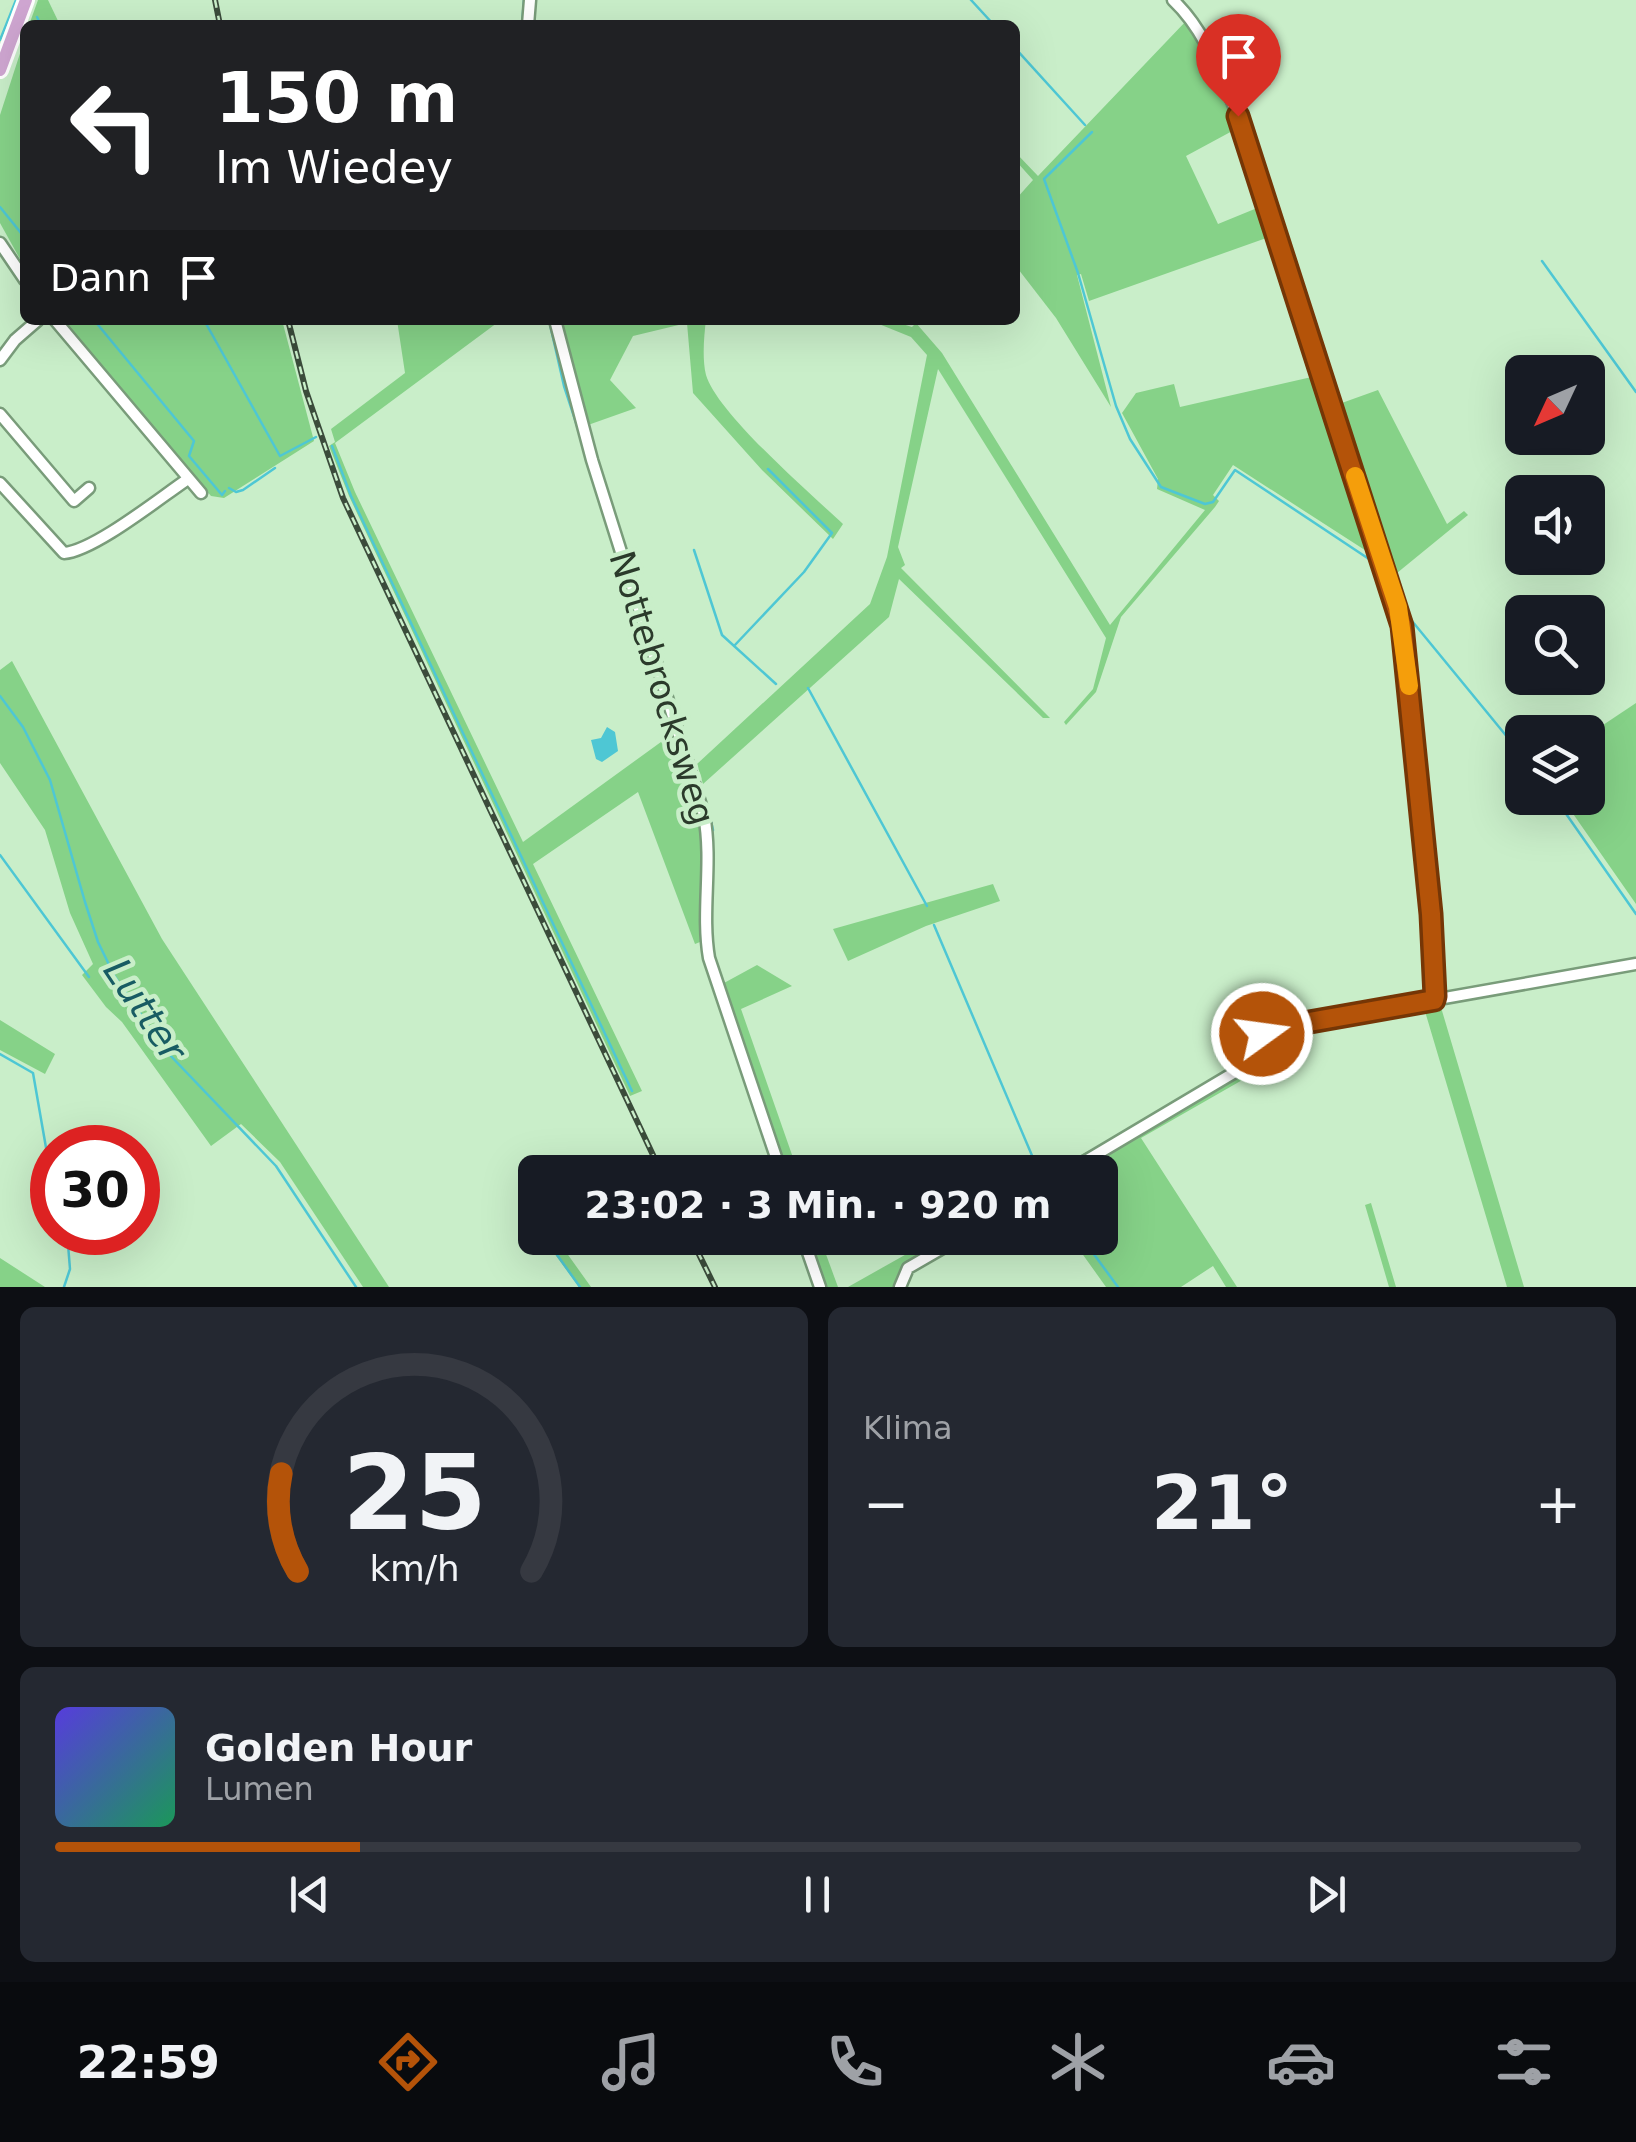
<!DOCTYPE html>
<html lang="de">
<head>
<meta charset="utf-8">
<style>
  body { margin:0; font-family:"DejaVu Sans",sans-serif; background:#242831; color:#f1f3f6; height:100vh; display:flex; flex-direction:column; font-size:38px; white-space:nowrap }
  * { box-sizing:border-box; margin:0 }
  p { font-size:32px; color:#9ea1a6 }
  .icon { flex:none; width:55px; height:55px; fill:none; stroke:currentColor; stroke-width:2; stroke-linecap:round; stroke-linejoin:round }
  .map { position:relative; height:1287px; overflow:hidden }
  .details { display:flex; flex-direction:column; gap:20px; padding:20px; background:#0d0f14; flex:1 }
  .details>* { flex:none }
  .banner { position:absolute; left:20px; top:20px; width:1000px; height:305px; border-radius:15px; box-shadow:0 10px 40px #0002; background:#202124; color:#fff; overflow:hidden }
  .needle { width:65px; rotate:226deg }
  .tools { position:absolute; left:1505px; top:355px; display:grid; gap:20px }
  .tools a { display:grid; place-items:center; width:100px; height:100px; border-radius:15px; background:#171b24; box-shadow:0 10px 40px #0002; font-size:50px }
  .speed { position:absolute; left:30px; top:1125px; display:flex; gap:20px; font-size:50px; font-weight:700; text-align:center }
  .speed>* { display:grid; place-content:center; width:130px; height:130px; border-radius:50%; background:#171b24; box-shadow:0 10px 40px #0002; line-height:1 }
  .speed .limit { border:15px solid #d22; background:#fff; color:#111 }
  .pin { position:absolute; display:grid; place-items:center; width:85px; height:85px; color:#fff; margin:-102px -42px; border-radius:50% 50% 50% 0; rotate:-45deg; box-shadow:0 0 10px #0007 }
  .pin .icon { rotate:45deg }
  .me { position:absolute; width:110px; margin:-55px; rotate:76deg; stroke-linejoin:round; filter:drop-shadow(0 0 8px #0008) }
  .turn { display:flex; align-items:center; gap:35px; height:210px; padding:0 30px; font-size:45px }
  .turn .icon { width:130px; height:130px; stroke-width:2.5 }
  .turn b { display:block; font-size:70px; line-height:85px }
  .then { display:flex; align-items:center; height:95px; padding:0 30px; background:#0003; gap:20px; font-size:38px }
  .big { font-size:75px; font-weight:800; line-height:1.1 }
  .details .card { flex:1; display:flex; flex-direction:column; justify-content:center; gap:15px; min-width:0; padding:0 35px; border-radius:15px; background:#242831 }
  .details .dial { align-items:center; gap:0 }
  .dial svg { height:260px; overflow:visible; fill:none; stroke:#363941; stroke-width:7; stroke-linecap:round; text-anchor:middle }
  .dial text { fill:#f1f3f6; stroke:none }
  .song { display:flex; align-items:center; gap:30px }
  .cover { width:120px; height:120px; border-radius:15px; background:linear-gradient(135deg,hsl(250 70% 55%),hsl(150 70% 35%)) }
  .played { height:10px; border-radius:5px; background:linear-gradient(90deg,#b45309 20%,#363941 20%) }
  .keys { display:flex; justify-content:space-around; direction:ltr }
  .heat { display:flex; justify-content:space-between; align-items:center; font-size:55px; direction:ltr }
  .details .tiles { flex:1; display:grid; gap:20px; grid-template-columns:1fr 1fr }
  .card:last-child { grid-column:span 2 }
  .trip { position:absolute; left:518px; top:1155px; width:600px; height:100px; border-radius:15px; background:#171b24; box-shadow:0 10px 40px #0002; font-weight:800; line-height:100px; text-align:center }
  .tab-bar { display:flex; height:160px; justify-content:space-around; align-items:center; background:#090b0e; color:#9ea1a6 }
  .tab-bar .icon { width:70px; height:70px }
  .tab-bar .on { color:#b45309 }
  .tab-bar b { font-size:45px; color:#f1f3f6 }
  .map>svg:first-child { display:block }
  .green { fill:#86d288 }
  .water { fill:#4ec7d4 }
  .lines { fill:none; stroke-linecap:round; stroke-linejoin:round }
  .stream { stroke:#4ec7d4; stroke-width:2.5 }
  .minor-casing { stroke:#799c7a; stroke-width:15 }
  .major-casing { stroke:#fff; stroke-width:18 }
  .minor { stroke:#fff; stroke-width:10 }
  .major { stroke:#cfa6d1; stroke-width:12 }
  .rail-casing { stroke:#3b4c3b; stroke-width:6 }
  .rail { stroke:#c9eec9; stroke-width:2.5; stroke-dasharray:8; stroke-linecap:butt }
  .route-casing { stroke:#753606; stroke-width:25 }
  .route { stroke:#b45309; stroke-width:18 }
  .slow { stroke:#f59e0b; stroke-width:18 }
  .labels { text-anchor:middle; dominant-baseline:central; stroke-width:9; stroke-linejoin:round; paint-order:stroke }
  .street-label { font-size:35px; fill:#2b3a2b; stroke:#c9eec9 }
  .water-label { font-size:38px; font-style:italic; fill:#185c63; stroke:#c9eec9 }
</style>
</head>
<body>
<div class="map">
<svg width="1636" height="1287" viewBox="0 0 1636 1287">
  <rect width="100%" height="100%" fill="#c9eec9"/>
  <path class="green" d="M 38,0 L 48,0 L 60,25 L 29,25 Z
    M 1187,20 L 1236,129 L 1186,156 L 1218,224 L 1262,206 L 1272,236 L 1089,301 L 1081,274 L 1077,275 L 1111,407 L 1056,318 L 1015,265 L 1015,200 L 1033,180 L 1015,160 L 1015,152 L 1038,176 Z
    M 25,38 L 25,268 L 0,223 L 0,115 Z
    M 62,320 L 282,320 L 314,441 L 224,498 L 211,496 Z
    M 397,320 L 501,320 L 335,443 L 355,492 L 523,842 L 672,734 L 702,838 L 700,942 L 695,944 L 638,792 L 533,864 L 642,1091 L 630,1096 L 349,496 L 329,446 L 335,442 L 331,429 L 405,373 Z
    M 560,320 L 706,320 C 704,336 702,359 706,375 C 717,413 812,495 843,524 L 833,539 L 762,470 L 693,393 L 687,323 L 633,336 L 610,380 L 636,408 L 588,425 Z
    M 869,320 L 890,320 L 912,327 L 916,323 L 942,353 L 1110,625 L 1205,510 L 1157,489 L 1158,479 L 1122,413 L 1136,393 L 1174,384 L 1180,407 L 1316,376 L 1371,554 L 1233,465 L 1213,495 L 1219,501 L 1215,507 L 1121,617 L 1096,692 L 1066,725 L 1064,722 L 1093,689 L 1106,638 L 938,369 L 898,547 L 905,565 L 901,568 L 1050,718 L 1043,718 L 899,579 L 889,617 L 703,784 L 697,764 L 870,604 L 887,557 L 927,355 L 911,337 Z
    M 1378,390 L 1447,524 L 1464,511 L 1468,515 L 1397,573 L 1339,404 Z
    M 12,661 L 162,939 L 389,1287 L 363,1287 L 280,1162 L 241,1124 L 211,1146 L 122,1022 L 106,1007 L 82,975 L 93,964 L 70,913 L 45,830 L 0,763 L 0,670 Z
    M 1636,703 L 1636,904 L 1562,798 L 1588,798 L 1588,735 Z
    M 993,884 L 1000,901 L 926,926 L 848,961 L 833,929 Z
    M 757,965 L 792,986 L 741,1009 L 798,1172 L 788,1172 L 724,983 Z
    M 1440,1004 L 1524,1287 L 1507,1287 L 1424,1008 Z
    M 0,1020 L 55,1054 L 45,1074 L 0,1050 Z
    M 1301,1026 L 1312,1040 L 1141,1138 L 1237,1287 L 1226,1287 L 1213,1266 L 1181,1287 L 1106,1287 L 1071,1238 L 1100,1238 L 1100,1172 L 1049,1172 L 1259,1060 L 1268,1032 Z
    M 1371,1203 L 1396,1287 L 1389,1287 L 1365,1205 Z
    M 543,1238 L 556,1238 L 591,1287 L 579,1287 Z
    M 810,1238 L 820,1238 L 838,1287 L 827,1287 Z
    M 935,1238 L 953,1238 C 931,1250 901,1260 897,1287 L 848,1287 Z
    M 0,1258 L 45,1287 L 0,1287 Z"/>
  <path class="water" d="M 607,727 L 615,732 L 618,751 L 602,762 L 596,759 L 591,740 L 601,738 Z"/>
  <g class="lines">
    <path class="stream" d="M 971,0 L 994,25
      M 37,17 L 41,25
      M 522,25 L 524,0
      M 0,40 L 16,0
      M 1015,48 L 1085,125
      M 1092,132 L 1044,179 L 1078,273 L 1116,406 L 1130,439 L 1161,487 L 1205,504 L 1213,502 L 1235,470 L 1378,565
      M 0,207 L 25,238
      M 1542,261 L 1636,392
      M 94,320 L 194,441 L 189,456 L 222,495 L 225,491
      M 204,320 L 280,456 L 316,437
      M 549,320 L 564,386 L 583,444
      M 332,446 L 351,496 L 632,1091
      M 229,488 L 236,492 L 243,490 L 275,468
      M 694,550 L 722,635 L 776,684
      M 1391,569 L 1412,621 L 1522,755
      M 734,646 L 804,572 L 832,533 L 768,469
      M 652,668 L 658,687
      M 669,686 L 705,800
      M 808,688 L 927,906
      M 0,696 L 23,727 L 50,780 L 85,902 L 98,942 L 115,977 L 167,1052 L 276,1166 L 356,1287
      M 1555,798 L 1636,914
      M 710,817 L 713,830
      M 0,855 L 89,977
      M 934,925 L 1039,1172
      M 725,989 L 787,1172
      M 0,1054 L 33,1073 L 52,1182
      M 545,1238 L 580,1287
      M 809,1238 L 826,1287
      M 1082,1238 L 1118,1287
      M 64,1287 L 70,1269 L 67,1232"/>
    <g class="minor-casing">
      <path id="minor" d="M 1173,0 C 1206,31 1220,75 1238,116 L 1397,607 L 1405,647 L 1431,914 L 1435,1000
        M 528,25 L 530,0
        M 0,243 L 25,280
        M 55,320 L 201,493
        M 555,320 L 592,460 L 704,815 C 713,863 701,911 709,958 L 781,1172
        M 0,360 L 15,340 L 38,320
        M 0,414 L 74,501 L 89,488
        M 0,483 L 64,553 C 94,551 161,497 188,479
        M 1067,1172 L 1257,1059 L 1262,1049 L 1264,1030 L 1636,964
        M 803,1238 L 820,1287
        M 900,1287 L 908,1268 L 960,1238"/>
    </g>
    <g class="major-casing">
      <path id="major" d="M 0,70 L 26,0"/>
    </g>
    <use href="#minor" class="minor"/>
    <use href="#major" class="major"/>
    <g class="rail-casing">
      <path id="rail" d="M 215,0 L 220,25
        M 288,320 L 306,391 L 343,498 L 661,1172
        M 691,1238 L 715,1287"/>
    </g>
    <use href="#rail" class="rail"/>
  </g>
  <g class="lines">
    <g class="route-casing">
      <path id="route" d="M 1238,116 L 1402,626 L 1431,914 L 1435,996 L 1434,1000 L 1264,1030 L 1262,1034"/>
    </g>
    <use href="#route" class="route"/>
    <path class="slow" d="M 1355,476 L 1398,607 L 1409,686"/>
  </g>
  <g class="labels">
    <g class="street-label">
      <text transform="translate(662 688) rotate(73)">Nottebrocksweg</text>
    </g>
    <g class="water-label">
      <text transform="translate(145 1010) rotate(56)">Lutter</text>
    </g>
  </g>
</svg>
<div class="tools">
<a><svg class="needle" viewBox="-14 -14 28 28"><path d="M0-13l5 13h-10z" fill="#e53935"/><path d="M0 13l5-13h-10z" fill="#9ea1a6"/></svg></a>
<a><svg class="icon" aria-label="sound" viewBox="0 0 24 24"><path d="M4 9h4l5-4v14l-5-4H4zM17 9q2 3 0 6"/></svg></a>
<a><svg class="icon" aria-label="search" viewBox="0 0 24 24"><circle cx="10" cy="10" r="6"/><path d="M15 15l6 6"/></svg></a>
<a><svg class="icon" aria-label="layers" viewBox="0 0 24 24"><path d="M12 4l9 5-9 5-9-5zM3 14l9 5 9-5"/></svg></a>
</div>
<div class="speed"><div class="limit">30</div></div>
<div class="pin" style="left:1238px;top:116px;background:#d93025"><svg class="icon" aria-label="arrive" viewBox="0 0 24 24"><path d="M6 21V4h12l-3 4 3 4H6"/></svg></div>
<svg class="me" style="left:1262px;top:1034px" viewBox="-20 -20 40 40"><circle r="17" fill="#b45309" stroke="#fff" stroke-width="3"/><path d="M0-11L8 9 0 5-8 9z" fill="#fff"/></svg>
<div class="trip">23:02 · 3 Min. · 920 m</div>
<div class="banner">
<div class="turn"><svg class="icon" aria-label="left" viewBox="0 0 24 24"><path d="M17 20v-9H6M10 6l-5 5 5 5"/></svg><div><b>150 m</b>Im Wiedey</div></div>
<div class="then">Dann<svg class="icon" aria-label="arrive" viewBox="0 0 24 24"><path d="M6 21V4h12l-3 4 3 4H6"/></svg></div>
</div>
</div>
<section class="details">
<div class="tiles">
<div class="card dial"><svg viewBox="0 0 100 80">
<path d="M14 69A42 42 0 1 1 86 69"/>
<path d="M14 69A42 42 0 0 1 9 39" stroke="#b45309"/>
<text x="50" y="56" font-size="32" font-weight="700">25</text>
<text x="50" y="72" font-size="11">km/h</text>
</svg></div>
<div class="card"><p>Klima</p>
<div class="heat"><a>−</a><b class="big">21°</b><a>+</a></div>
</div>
<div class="card">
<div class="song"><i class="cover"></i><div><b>Golden Hour</b><p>Lumen</p></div></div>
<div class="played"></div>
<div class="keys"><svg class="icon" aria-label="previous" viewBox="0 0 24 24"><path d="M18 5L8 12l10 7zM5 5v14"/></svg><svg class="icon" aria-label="pause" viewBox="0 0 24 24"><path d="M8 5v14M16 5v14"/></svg><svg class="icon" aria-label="next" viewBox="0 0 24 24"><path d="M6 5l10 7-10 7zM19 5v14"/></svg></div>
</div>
</div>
</section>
<nav class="tab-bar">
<b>22:59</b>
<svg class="icon on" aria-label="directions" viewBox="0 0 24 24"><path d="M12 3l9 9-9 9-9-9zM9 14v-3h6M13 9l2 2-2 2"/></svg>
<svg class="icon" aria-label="music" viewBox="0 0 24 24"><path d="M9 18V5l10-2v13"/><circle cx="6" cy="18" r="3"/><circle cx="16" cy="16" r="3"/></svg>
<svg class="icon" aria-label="phone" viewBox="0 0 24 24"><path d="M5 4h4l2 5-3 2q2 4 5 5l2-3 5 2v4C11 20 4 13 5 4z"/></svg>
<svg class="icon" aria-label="climate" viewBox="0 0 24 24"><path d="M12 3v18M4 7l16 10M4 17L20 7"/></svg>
<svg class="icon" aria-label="car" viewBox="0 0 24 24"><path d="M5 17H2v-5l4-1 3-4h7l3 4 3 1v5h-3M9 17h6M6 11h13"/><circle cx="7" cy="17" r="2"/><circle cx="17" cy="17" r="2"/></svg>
<svg class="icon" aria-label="filters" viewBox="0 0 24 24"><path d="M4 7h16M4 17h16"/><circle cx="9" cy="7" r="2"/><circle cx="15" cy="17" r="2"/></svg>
</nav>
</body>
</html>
